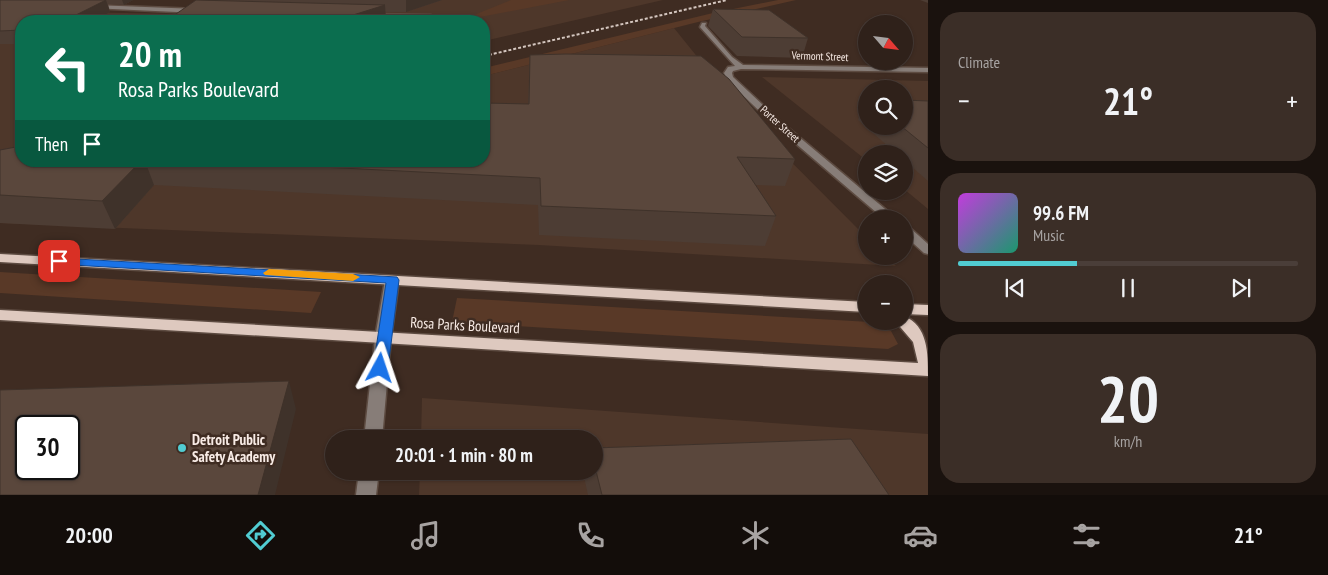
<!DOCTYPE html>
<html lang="en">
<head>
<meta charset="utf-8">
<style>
  body { margin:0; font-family:"PT Sans Narrow",sans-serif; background:#3b2e27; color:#f1f3f6; height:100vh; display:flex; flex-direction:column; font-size:19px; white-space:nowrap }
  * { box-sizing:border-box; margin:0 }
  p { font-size:16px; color:#a7a3a2 }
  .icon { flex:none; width:28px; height:28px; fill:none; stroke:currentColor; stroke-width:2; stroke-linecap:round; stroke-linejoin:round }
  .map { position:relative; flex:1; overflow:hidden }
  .drawer { display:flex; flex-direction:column; gap:12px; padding:12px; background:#1a120e; width:400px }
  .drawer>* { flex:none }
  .hud { position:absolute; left:15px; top:15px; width:475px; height:152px; border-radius:20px; box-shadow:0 1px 4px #0004,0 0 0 1px #4a3e39; background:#0b6e4f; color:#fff; overflow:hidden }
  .needle { width:32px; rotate:118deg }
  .buttons { position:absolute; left:858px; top:15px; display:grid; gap:10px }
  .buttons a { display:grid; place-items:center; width:55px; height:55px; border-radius:50%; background:#2f211a; box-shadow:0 1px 4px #0004,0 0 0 1px #4a3e39; font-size:25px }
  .speed { position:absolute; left:15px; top:415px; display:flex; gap:10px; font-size:25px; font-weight:700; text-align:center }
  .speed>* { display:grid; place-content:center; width:65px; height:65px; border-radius:50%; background:#2f211a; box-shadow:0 1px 4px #0004,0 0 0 1px #4a3e39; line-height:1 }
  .speed .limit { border:2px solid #111; border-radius:8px; background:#fff; color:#111 }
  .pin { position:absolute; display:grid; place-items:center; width:42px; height:42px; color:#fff; margin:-21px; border-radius:10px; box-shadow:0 2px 8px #0006 }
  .me { position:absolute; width:55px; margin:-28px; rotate:5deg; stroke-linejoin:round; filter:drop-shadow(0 0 4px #0008) }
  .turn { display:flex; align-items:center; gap:18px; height:105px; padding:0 20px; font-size:22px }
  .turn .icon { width:65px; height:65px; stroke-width:2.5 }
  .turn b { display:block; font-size:35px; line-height:42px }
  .then { display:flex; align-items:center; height:48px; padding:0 20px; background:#0003; gap:10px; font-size:19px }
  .big { font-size:38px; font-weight:700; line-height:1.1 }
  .drawer .widget { flex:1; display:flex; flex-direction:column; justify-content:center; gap:8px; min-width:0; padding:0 18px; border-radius:20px; background:#3b2e27 }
  .drawer .dial { align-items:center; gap:0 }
  .dial b { font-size:65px; line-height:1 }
  .song { display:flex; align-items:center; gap:15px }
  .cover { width:60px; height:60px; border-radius:8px; background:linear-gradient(135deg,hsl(290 70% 55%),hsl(160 70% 35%)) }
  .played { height:5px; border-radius:2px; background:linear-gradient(90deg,#51ccd2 35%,#4a3e39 35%) }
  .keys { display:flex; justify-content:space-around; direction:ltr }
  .heat { display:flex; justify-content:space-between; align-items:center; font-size:28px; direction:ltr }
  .trip { position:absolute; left:325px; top:430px; width:278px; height:50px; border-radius:25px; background:#2f211a; box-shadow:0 1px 4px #0004,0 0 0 1px #4a3e39; font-weight:700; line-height:50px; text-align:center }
  .dock { display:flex; height:80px; justify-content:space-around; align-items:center; background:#130d0a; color:#a7a3a2 }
  .dock .icon { width:35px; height:35px }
  .dock .active { color:#51ccd2 }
  .dock b { font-size:22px; color:#f1f3f6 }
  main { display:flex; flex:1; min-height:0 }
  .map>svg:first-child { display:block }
  .built { fill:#4e372a; fill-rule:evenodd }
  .green { fill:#593927 }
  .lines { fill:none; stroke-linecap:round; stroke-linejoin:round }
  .minor-casing { stroke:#5d4b41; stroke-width:3 }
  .major-casing { stroke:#5d4b41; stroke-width:3 }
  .minor { fill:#877d78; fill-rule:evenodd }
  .major { fill:#dec9bf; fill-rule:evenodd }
  .rail { stroke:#d4c6bf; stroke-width:2; stroke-dasharray:3 2; stroke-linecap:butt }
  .wall { fill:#4d3d34 }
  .shaded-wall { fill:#3f322a }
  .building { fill:#5a473c; stroke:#3f322a; fill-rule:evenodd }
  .route { fill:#1a73e8; stroke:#114b97 }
  .slow { fill:#f59e0b }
  .poi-dot { fill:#51ccd2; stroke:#3f2c22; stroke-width:2 }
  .labels { text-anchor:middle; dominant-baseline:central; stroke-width:5; stroke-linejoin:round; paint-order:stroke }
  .far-street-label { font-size:11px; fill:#f8ebe5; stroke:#3f2c22 }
  .near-street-label { font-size:15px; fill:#f8ebe5; stroke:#3f2c22 }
  .near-poi-label { font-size:15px; font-weight:bold; fill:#f8ebe5; stroke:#3f2c22; text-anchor:start }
</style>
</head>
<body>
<main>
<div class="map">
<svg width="928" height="495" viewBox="0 0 928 495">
  <rect width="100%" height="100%" fill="#3f2c22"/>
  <path class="built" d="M 211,0 L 663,0 L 484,41 L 484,21 L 21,21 L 21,147 L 0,152 L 0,11 L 189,14 Z
    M 674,28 L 699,59 L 698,68 L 866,237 L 866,256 L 886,256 L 896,266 L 539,245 L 0,223 L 0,178 L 484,161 L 484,76 Z
    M 762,77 L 928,81 L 928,209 L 904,189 L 904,154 L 866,154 L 866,160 ZM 866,89 L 904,89 L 904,126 L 866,126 Z
    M 422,398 L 928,434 L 928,495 L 419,495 L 420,471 L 594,471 L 594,439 L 421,439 Z"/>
  <path class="green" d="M 511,0 L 569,0 L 459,21 Z
    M 778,0 L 796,0 L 698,22 L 484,76 L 484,68 L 713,13 Z
    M 0,272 L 321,292 L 311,313 L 0,293 Z
    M 457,298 L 870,322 L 891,331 L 898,344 L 888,349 L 452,322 Z"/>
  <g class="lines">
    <g class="minor-casing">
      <path id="minor" d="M 93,5 L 198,9 L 201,11 L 198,13 L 91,8 Z
        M 366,14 L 431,15 L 434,17 L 431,19 L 368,17 Z
        M 702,23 L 706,23 L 705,26 L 732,57 L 743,65 L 928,68 L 928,72 L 741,69 L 733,71 L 732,73 L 733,77 L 780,121 L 897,219 L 884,219 L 774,125 L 727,80 L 724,73 L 728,67 L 735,66 L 700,27 Z
        M 904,225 L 908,226 L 928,244 L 928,254 L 924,253 L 904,235 Z
        M 392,276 L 399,280 L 391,338 L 382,439 L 364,439 L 375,338 L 385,280 Z
        M 359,471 L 379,471 L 376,495 L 356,495 Z"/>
    </g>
    <g class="major-casing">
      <path id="major" d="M 0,254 L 866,302 L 866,312 L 0,262 Z
        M 904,304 L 928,305 L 928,315 L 904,314 Z
        M 0,310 L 918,363 L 913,342 L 895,321 L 904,321 L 904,316 C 928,326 928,353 928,376 L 0,320 Z"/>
    </g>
    <use href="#minor" class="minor"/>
    <use href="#major" class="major"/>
    <path class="rail" d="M 484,56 L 727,0"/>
  </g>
  <path class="wall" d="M 0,0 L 133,0 L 124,5 L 108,4 L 110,12 L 93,21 L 21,21 L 21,44 L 0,44 Z
    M 208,0 L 442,0 L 406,12 L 385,12 L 386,20 Z
    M 920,0 L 928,0 L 928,3 Z
    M 713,9 L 808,38 L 802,58 L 737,56 L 708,26 Z
    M 530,55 L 795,159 L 785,186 L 755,185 L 776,216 L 765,246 L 539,235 L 538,205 L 154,185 L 115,229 L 0,223 L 0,150 L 21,161 L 484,161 L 528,104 Z
    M 866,100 L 866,126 L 904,126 L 928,101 L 928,181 L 904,160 L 904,154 L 897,154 L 858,120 Z
    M 594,448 L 889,495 L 588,495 L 584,477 L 585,471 L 594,471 Z"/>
  <path class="shaded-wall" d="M 106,0 L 110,12 L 93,21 L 64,21 Z
    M 122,0 L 133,0 L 124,5 Z
    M 406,0 L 442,0 L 406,12 Z
    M 385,5 L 386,20 L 381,21 L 334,21 Z
    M 141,161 L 145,161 L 154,185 L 115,229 L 102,201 Z
    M 289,381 L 296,409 L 275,495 L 258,495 Z"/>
  <path class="building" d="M 0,0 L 106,0 L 64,21 L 21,21 L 21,30 L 0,31 Z
    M 196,0 L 385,5 L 334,21 L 166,21 Z
    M 713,9 L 769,10 L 808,38 L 742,37 Z
    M 566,54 L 701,56 L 729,79 L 795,159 L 737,157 L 776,216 L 541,206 L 540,178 L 202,161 L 484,161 L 484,103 L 529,104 L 530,55 Z
    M 904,100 L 928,101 L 928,148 L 901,126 L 904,126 Z
    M 21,146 L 21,161 L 141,161 L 102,201 L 0,195 L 0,150 Z
    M 289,381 L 258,495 L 0,495 L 0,390 ZM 26,426 L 69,426 L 69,469 L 26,469 Z
    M 851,439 L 889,495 L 602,495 L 594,463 L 594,448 Z"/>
  <path class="route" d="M 59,258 L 397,277 L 399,280 L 388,368 L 386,372 L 380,374 L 375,372 L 373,368 L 386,283 L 55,264 L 53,261 Z"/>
  <path class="slow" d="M 269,269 L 353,274 L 360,277 L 353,281 L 265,275 L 263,273 Z"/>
  <circle class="poi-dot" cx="182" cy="448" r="5"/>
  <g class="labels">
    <g class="far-street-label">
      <text transform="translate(820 56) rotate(2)">Vermont Street</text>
      <text transform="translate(780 124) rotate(42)">Porter Street</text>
    </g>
    <g class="near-street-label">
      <text transform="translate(465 325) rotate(3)">Rosa Parks Boulevard</text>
    </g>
    <g class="near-poi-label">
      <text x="192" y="439">Detroit Public<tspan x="192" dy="17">Safety Academy</tspan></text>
    </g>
  </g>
</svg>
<div class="buttons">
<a><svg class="needle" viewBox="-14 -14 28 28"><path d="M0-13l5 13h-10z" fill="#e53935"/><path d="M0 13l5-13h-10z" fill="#a7a3a2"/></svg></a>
<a><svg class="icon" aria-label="search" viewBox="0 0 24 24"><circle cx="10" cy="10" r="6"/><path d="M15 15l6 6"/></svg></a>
<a><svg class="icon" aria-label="layers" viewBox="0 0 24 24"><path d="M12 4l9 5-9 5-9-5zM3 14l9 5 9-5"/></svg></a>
<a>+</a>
<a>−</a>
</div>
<div class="speed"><div class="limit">30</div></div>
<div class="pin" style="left:59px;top:261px;background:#d93025"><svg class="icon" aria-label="arrive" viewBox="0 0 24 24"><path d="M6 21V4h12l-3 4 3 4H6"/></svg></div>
<svg class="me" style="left:380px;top:368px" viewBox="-20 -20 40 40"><path d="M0-17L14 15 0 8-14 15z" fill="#1a73e8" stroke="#fff" stroke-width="4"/></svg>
<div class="trip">20:01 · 1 min · 80 m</div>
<div class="hud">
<div class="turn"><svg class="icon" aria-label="left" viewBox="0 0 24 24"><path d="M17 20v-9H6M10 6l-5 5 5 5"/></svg><div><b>20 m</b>Rosa Parks Boulevard</div></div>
<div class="then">Then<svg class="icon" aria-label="arrive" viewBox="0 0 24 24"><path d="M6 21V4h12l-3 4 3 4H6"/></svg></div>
</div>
</div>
<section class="drawer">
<div class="widget"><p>Climate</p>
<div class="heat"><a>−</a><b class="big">21°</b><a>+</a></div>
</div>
<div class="widget">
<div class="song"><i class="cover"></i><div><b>99.6 FM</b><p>Music</p></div></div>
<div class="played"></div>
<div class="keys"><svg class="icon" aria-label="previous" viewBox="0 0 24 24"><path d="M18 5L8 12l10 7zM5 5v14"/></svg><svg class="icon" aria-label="pause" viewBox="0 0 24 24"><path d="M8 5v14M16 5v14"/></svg><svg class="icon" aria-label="next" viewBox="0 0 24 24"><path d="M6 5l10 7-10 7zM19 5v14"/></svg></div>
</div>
<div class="widget dial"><b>20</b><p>km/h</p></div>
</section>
</main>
<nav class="dock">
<b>20:00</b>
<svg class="icon active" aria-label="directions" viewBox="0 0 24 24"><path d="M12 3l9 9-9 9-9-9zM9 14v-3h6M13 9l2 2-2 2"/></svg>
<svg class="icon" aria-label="music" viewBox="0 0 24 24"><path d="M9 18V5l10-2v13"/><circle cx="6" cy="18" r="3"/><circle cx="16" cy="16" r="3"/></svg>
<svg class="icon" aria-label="phone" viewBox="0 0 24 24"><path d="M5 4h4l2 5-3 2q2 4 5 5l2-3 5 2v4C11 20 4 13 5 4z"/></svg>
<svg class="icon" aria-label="climate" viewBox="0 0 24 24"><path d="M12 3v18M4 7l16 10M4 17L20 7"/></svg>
<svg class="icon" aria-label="car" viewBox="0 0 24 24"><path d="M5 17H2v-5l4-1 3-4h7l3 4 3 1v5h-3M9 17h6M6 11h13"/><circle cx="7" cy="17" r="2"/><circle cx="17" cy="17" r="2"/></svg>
<svg class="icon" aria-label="filters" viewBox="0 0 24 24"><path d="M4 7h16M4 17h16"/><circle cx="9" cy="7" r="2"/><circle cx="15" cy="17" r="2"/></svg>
<b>21°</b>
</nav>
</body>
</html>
